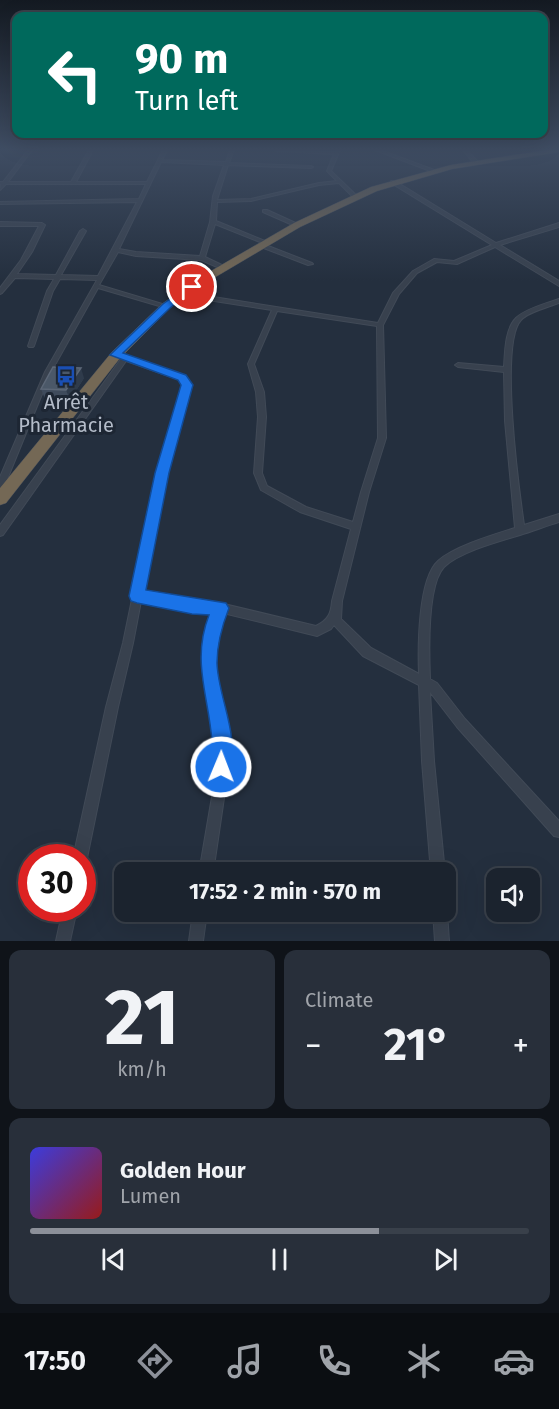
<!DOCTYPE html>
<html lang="en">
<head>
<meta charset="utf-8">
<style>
  body { margin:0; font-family:"Fira Sans",sans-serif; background:#282f3a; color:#f1f3f6; height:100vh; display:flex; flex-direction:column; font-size:22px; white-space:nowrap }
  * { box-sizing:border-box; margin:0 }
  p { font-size:20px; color:#a0a4aa }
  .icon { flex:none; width:33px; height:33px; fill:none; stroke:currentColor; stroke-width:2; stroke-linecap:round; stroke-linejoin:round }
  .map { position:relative; height:941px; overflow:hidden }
  .side { display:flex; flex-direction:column; gap:9px; padding:9px; background:#0f1319; flex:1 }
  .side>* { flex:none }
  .top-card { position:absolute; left:12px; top:12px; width:536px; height:126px; border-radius:12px; box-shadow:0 6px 24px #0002,0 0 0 2px #39404a; background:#00695c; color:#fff; overflow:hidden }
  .buttons { position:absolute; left:486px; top:868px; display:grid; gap:12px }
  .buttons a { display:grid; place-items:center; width:54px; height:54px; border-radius:12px; background:#1b232e; box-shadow:0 6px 24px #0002,0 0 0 2px #39404a; font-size:30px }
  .speed { position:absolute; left:18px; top:844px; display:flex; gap:12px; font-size:30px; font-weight:700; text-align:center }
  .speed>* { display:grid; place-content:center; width:78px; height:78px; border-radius:50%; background:#1b232e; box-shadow:0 6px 24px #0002,0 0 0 2px #39404a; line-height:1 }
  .speed .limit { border:9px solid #d22; background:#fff; color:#111 }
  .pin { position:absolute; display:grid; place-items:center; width:51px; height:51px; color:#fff; margin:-26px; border:3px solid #fff; border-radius:50%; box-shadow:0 2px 6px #0007 }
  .me { position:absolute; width:66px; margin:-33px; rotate:1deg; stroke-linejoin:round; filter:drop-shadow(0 0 4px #0008) }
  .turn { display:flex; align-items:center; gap:21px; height:126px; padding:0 24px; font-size:27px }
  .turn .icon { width:78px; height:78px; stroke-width:2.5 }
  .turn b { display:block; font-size:42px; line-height:51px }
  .big { font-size:45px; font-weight:700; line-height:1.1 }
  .side .tile { flex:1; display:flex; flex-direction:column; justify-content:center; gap:9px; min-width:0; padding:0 21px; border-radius:12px; background:#282f3a }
  .side .dial { align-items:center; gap:0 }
  .dial b { font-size:78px; line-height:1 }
  .song { display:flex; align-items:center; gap:18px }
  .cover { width:72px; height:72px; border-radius:9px; background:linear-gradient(135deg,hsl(240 70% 55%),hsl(0 70% 35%)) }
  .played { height:6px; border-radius:3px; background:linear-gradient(90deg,#8c9099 70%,#39404a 70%) }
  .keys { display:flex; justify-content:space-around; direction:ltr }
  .heat { display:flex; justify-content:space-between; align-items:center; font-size:33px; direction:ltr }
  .side .tiles { flex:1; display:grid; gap:9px; grid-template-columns:1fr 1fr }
  .tile:last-child { grid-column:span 2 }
  .trip { position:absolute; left:114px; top:862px; width:342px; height:60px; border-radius:12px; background:#1b232e; box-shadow:0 6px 24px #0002,0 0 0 2px #39404a; font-weight:700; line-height:60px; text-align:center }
  .tab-bar { display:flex; height:96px; justify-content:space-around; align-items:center; background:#0b0e12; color:#a0a4aa }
  .tab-bar .icon { width:42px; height:42px }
  .tab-bar .selected { color:#8c9099 }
  .tab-bar b { font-size:27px; color:#f1f3f6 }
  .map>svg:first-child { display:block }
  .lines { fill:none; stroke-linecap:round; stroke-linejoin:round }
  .street-casing { stroke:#414a57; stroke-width:2 }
  .highway-casing { stroke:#434c59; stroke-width:1 }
  .street { fill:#38414e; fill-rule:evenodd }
  .highway { fill:#746855; fill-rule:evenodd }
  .wall { fill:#3f4b5c }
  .shaded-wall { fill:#2f3b4b }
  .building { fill:#4b5868; stroke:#5c6777; stroke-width:1.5 }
  .route { fill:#1a73e8; stroke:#114b97; stroke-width:1.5 }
  .labels { text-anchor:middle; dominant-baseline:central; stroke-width:6; stroke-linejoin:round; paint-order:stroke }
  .poi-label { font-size:20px; fill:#b4bcc9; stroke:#1d2633 }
</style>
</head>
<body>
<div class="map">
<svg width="559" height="941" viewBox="0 0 559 941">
  <rect width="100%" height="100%" fill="#242f3e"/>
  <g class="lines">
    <g class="street-casing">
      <path id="street" d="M 28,150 L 32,150 L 8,182 L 71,182 L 89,150 L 93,150 L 76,182 L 147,182 L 163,150 L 167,150 L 162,160 L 226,162 L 230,150 L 234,150 L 229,163 L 311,166 L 313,167 L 311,168 L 228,165 L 217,200 L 251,199 L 319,183 L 337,181 L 327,171 L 334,154 L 277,151 L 275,150 L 335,152 L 336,150 L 340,150 L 331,171 L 357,196 L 353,197 L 339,183 L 319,185 L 251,201 L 217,202 L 216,221 L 270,243 L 265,244 L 215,224 L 205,257 L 226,267 L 227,268 L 224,270 L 201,260 L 136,256 L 118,252 L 99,285 L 169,306 L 166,308 L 98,288 L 51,372 L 4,487 L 3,489 L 0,490 L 0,477 L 45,372 L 97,280 L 60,279 L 53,291 L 34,346 L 33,347 L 29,347 L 28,346 L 47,291 L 54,279 L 15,278 L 2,293 L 0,294 L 0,288 L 21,260 L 39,226 L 0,226 L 0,222 L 42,223 L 45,225 L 32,252 L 17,274 L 56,275 L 80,231 L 83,229 L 86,231 L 61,275 L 98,276 L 137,202 L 0,204 L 0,202 L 139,199 L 146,184 L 6,184 L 0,190 L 1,184 L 0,184 L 0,182 L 3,182 ZM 161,162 L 224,165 L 213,196 L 210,222 L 200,256 L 136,252 L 119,249 Z
        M 375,150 L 380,150 L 437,171 L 433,172 Z
        M 463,150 L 467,150 L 478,162 L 478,164 L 474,164 Z
        M 391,181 L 395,181 L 496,243 L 559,223 L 559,227 L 500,245 L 559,281 L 559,286 L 495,247 L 457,264 L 437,262 L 417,273 L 399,294 L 383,325 L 386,438 L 369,492 L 342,601 L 341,619 L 371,648 L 419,674 C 418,647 418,579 438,561 C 455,546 493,535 515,528 L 505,421 L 504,372 L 458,367 L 455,365 L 458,363 L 504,367 C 505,352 505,329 516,318 C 525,309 547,303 559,299 L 559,303 C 549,307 528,312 521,320 C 499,343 519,490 524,525 L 559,514 L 559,522 C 546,526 533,531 520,535 C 500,541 459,552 444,567 C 427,585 429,654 430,679 L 437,683 L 465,719 L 559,821 L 559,837 L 554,836 L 457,727 L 430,692 L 434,761 L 445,873 L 431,873 L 422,761 L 419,685 L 363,656 L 334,625 L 331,629 L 317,636 L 223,613 L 217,630 L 213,664 L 228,743 L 225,791 L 213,873 L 199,873 L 213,791 L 216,743 L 203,664 L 207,630 L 213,612 L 192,611 L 141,601 L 133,643 L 118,707 L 87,858 L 85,863 L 82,864 L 82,858 L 73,858 L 106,707 L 123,643 L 158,473 L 183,385 L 180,380 L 126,361 L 3,535 L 0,536 L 0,525 L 121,359 L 113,355 L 116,353 L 118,354 L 184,376 L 191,385 L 166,473 L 143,593 L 192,603 L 220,603 L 316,626 C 328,620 331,614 332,601 L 351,529 L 300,512 L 261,490 L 254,473 L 258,417 L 256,392 L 248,364 L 272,310 L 182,296 L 179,294 L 182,292 L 378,323 L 393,293 L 413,271 L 434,259 L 454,261 L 492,245 L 391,183 ZM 277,311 L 377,326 L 378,438 L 361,492 L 353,522 L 306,507 L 267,486 L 262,473 L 266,417 L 264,392 L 254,364 Z
        M 263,210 L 267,210 L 300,225 L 295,226 L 263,212 Z
        M 263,244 L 312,263 L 313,264 L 308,265 L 261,247 L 261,245 Z
        M 63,909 L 77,909 L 70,941 L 56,941 Z
        M 446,909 L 447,912 L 449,941 L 435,941 L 433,912 L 446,912 Z
        M 193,912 L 207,912 L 203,941 L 189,941 Z"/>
    </g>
    <g class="highway-casing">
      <path id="highway" d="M 547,150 L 559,150 L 559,152 L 452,169 L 377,191 L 300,227 L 207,282 L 170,308 L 120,358 L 6,503 L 0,505 L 0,488 L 112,352 L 162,304 L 199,278 L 294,223 L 371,187 L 451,165 Z"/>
    </g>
    <use href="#street" class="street"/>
    <use href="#highway" class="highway"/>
  </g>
  <path class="wall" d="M 84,378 L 70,400 L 45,399 L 41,389 Z"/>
  <path class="shaded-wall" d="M 81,368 L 84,378 L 70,400 L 66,390 Z"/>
  <path class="building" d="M 53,367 L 81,368 L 66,390 L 41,389 Z"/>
  <linearGradient id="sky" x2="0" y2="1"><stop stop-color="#141a22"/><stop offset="0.53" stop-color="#3f4d63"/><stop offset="1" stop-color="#3f4d63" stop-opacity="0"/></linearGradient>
  <rect width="559" height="281" fill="url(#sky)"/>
  <path class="route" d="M 189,285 L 197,287 L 170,308 L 123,353 L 186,375 L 193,385 L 169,473 L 146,590 L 226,603 L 229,608 C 222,626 217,644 217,663 C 218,698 242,739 228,774 L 221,777 L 214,774 C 209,763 213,754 212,742 C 209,697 191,661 209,615 L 192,614 L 137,603 L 131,601 L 129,596 L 155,473 L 181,385 L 178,380 L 110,355 L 163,304 Z"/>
  <defs>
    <g id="bus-bare" transform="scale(1.62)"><path d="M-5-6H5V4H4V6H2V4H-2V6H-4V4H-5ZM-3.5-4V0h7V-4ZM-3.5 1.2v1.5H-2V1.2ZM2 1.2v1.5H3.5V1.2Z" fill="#1a4fb4" stroke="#1d2633" stroke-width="2.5" paint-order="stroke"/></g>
  </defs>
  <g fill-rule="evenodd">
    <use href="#bus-bare" x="66" y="376"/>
  </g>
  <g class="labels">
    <g class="poi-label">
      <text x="66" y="402">Arrêt<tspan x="66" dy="23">Pharmacie</tspan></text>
    </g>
  </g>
</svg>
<div class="buttons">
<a><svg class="icon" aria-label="sound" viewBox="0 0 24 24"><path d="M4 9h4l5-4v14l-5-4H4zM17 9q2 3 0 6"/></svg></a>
</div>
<div class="speed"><div class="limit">30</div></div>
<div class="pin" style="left:192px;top:287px;background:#d93025"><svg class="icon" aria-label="arrive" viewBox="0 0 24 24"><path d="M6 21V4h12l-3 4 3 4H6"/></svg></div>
<svg class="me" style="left:221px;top:767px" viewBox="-20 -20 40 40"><circle r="17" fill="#1a73e8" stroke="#fff" stroke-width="3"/><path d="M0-11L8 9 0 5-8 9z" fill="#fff"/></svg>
<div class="trip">17:52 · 2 min · 570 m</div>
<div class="top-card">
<div class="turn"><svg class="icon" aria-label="left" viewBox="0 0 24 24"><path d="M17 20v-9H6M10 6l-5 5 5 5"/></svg><div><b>90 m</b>Turn left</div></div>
</div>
</div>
<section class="side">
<div class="tiles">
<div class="tile dial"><b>21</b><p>km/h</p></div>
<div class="tile"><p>Climate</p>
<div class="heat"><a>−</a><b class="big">21°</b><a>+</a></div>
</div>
<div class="tile">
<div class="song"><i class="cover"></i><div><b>Golden Hour</b><p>Lumen</p></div></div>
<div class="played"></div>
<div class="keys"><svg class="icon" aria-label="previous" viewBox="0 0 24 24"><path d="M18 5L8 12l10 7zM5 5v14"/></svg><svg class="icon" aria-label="pause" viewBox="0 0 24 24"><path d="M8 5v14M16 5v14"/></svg><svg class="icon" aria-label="next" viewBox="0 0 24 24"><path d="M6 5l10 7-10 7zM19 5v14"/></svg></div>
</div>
</div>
</section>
<nav class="tab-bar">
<b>17:50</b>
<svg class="icon selected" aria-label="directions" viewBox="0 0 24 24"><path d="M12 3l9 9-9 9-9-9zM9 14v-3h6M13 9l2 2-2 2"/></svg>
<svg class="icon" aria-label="music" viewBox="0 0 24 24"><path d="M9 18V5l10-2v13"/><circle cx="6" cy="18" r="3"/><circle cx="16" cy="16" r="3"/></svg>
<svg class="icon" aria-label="phone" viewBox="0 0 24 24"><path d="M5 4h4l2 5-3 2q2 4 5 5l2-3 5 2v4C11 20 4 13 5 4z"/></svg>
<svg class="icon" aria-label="climate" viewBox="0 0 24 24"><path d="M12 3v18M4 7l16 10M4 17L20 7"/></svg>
<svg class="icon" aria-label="car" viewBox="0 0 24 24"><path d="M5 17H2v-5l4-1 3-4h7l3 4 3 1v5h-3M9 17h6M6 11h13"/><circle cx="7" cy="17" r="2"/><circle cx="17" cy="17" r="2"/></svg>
</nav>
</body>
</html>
